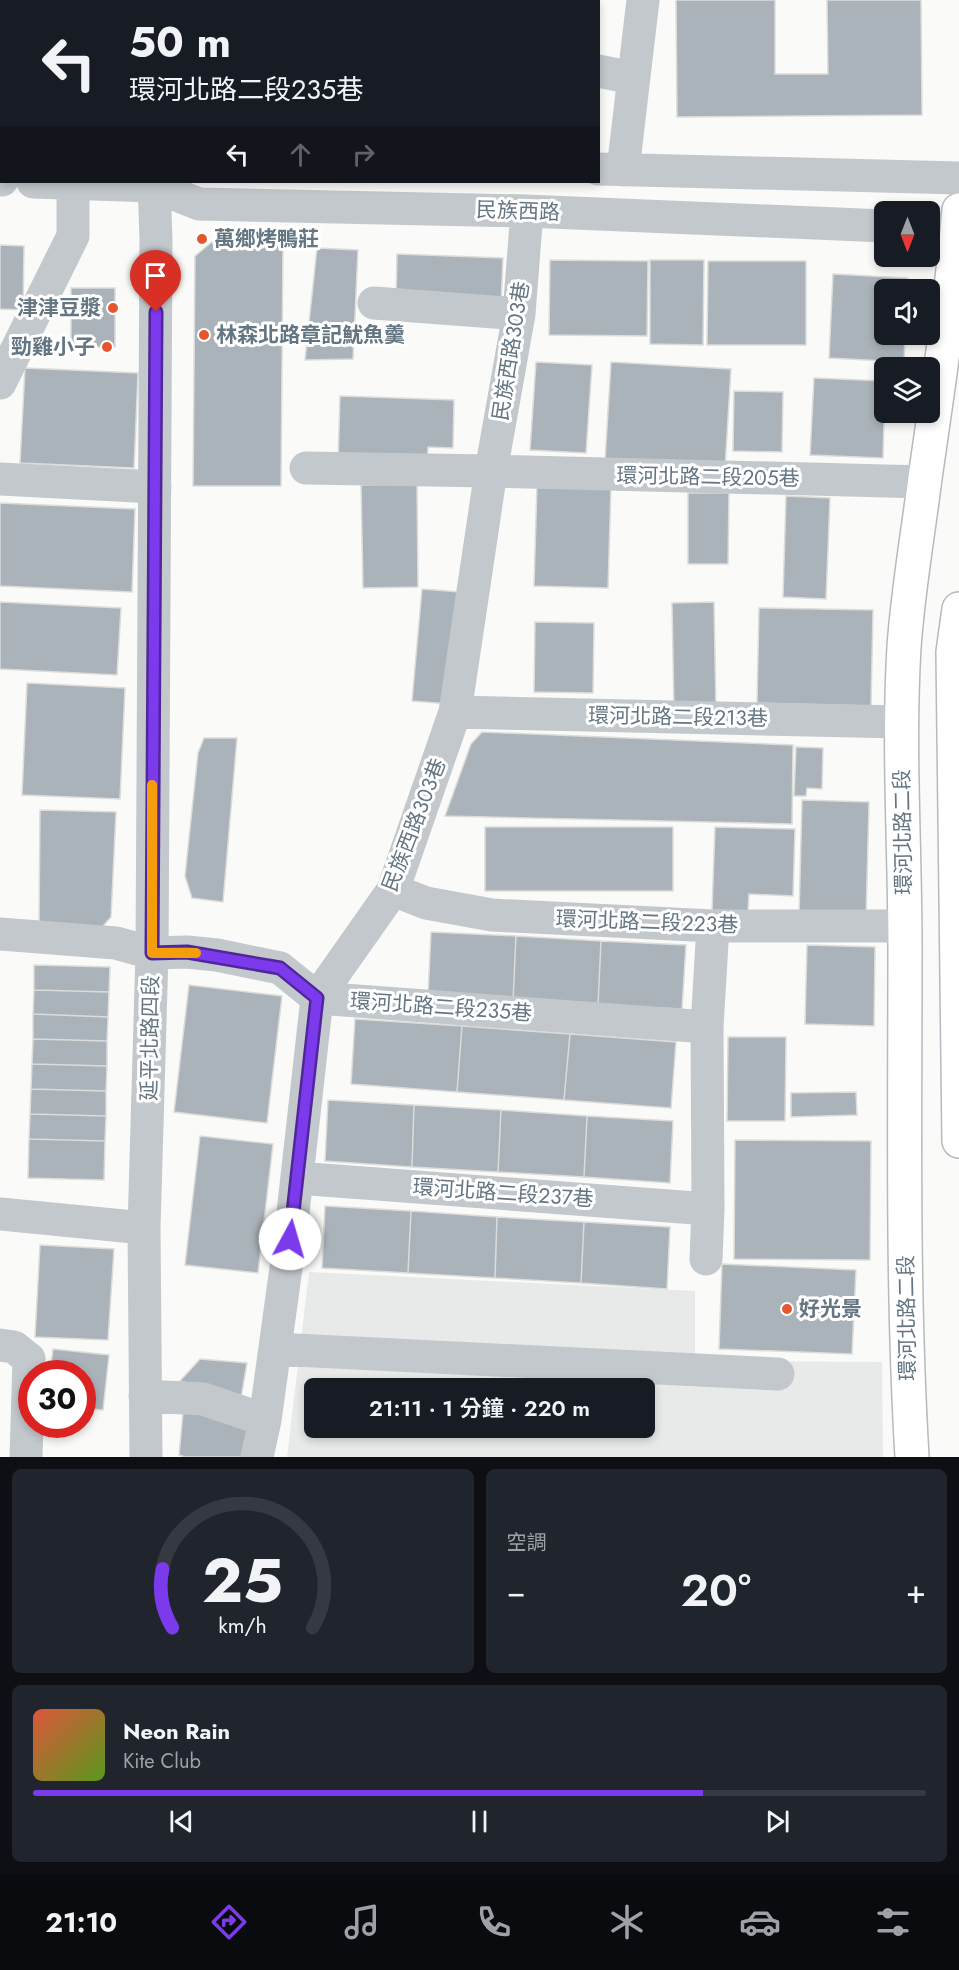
<!DOCTYPE html>
<html lang="zh-TW">
<head>
<meta charset="utf-8">
<style>
  body { margin:0; font-family:Jost,"Noto Sans TC",sans-serif; background:#20242c; color:#f1f3f6; height:100vh; display:flex; flex-direction:column; font-size:22px; white-space:nowrap }
  * { box-sizing:border-box; margin:0 }
  p { font-size:20px; color:#9ea1a6 }
  .icon { flex:none; width:33px; height:33px; fill:none; stroke:currentColor; stroke-width:2; stroke-linecap:round; stroke-linejoin:round }
  .map { position:relative; height:1457px; overflow:hidden }
  .sheet { display:flex; flex-direction:column; gap:12px; padding:12px; background:#0d0f14; flex:1 }
  .sheet>* { flex:none }
  .top-card { position:absolute; left:0px; top:0px; width:600px; height:183px; box-shadow:0 3px 9px #0003; background:#171b24; color:#f1f3f6; overflow:hidden }
  .needle { width:39px; rotate:180deg }
  .buttons { position:absolute; left:874px; top:201px; display:grid; gap:12px }
  .buttons a { display:grid; place-items:center; width:66px; height:66px; border-radius:9px; background:#171b24; box-shadow:0 3px 9px #0003; font-size:30px }
  .speed { position:absolute; left:18px; top:1360px; display:flex; gap:12px; font-size:30px; font-weight:700; text-align:center }
  .speed>* { display:grid; place-content:center; width:78px; height:78px; border-radius:50%; background:#171b24; box-shadow:0 3px 9px #0003; line-height:1 }
  .speed .limit { border:9px solid #d22; background:#fff; color:#111 }
  .pin { position:absolute; display:grid; place-items:center; width:51px; height:51px; color:#fff; margin:-62px -26px; border-radius:50% 50% 50% 0; rotate:-45deg; box-shadow:0 0 6px #0007 }
  .pin .icon { rotate:45deg }
  .me { position:absolute; width:66px; margin:-33px; rotate:6deg; stroke-linejoin:round; filter:drop-shadow(0 0 4px #0008) }
  .turn { display:flex; align-items:center; gap:21px; height:126px; padding:0 30px; font-size:27px }
  .turn .icon { width:78px; height:78px; stroke-width:2.5 }
  .turn b { display:block; font-size:42px; line-height:51px }
  .lanes { display:flex; align-items:center; height:57px; padding:0 30px; background:#0003; justify-content:center; gap:30px; direction:ltr }
  .lanes .off { opacity:.35 }
  .big { font-size:45px; font-weight:600; line-height:1.1 }
  .sheet .card { flex:1; display:flex; flex-direction:column; justify-content:center; gap:9px; min-width:0; padding:0 21px; border-radius:9px; background:#20242c }
  .sheet .dial { align-items:center; gap:0 }
  .dial svg { height:156px; overflow:visible; fill:none; stroke:#363941; stroke-width:7; stroke-linecap:round; text-anchor:middle }
  .dial text { fill:#f1f3f6; stroke:none }
  .song { display:flex; align-items:center; gap:18px }
  .cover { width:72px; height:72px; border-radius:9px; background:linear-gradient(135deg,hsl(10 70% 55%),hsl(90 70% 35%)) }
  .played { height:6px; border-radius:3px; background:linear-gradient(90deg,#7c3aed 75%,#363941 75%) }
  .keys { display:flex; justify-content:space-around; direction:ltr }
  .heat { display:flex; justify-content:space-between; align-items:center; font-size:33px; direction:ltr }
  .sheet .tiles { flex:1; display:grid; gap:12px; grid-template-columns:1fr 1fr }
  .card:last-child { grid-column:span 2 }
  .trip { position:absolute; left:304px; top:1378px; width:351px; height:60px; border-radius:9px; background:#171b24; box-shadow:0 3px 9px #0003; font-weight:600; line-height:60px; text-align:center }
  .dock { display:flex; height:96px; justify-content:space-around; align-items:center; background:#090b0e; color:#9ea1a6 }
  .dock .icon { width:42px; height:42px }
  .dock .active { color:#7c3aed }
  .dock b { font-size:27px; color:#f1f3f6 }
  .map>svg:first-child { display:block }
  .built { fill:#e8e9e9; fill-rule:evenodd }
  .building { fill:#aab3b9; stroke:#dcdcda; stroke-width:1.5 }
  .lines { fill:none; stroke-linecap:round; stroke-linejoin:round }
  .major-casing { stroke:#b5babe; stroke-width:36 }
  .minor { stroke:#c3c8cc; stroke-width:33 }
  .major { stroke:#fff; stroke-width:33 }
  .route-casing { stroke:#51269a; stroke-width:15 }
  .route { stroke:#7c3aed; stroke-width:10 }
  .slow { stroke:#f59e0b; stroke-width:10 }
  .poi-dot { fill:#e4572e; stroke:#fff; stroke-width:2 }
  .labels { text-anchor:middle; dominant-baseline:central; stroke-width:6; stroke-linejoin:round; paint-order:stroke }
  .street-label { font-size:21px; fill:#657683; stroke:#fff }
  .poi-label { font-size:21px; font-weight:bold; fill:#657683; stroke:#fff; text-anchor:start }
</style>
</head>
<body>
<div class="map">
<svg width="959" height="1457" viewBox="0 0 959 1457">
  <rect width="100%" height="100%" fill="#fafaf8"/>
  <path class="built" d="M 309,1272 L 695,1291 L 695,1361 L 882,1362 L 883,1457 L 287,1457 ZM 315,1389 L 645,1389 L 645,1428 L 315,1428 Z"/>
  <path class="building" d="M 0,0 L 94,0 L 94,2 L 2,2 L 2,19 L 0,19 Z
    M 676,0 L 775,0 L 775,74 L 828,74 L 827,0 L 921,0 L 922,115 L 677,117 Z
    M 213,241 L 283,242 L 281,486 L 193,486 L 195,256 Z
    M 0,245 L 24,246 L 23,310 L 0,309 Z
    M 317,248 L 358,250 L 353,359 L 305,360 Z
    M 397,254 L 503,258 L 501,304 L 396,301 Z
    M 550,260 L 648,261 L 647,336 L 549,335 Z
    M 650,260 L 704,260 L 703,345 L 650,344 Z
    M 708,261 L 806,261 L 806,345 L 707,345 Z
    M 833,274 L 908,278 L 908,290 L 885,290 L 885,334 L 905,334 L 904,362 L 829,358 Z
    M 71,288 L 115,288 L 115,347 L 71,347 Z
    M 536,362 L 592,365 L 586,453 L 530,450 Z
    M 611,362 L 731,369 L 725,468 L 605,461 Z
    M 25,368 L 138,373 L 134,468 L 20,463 Z
    M 814,378 L 885,381 L 883,458 L 810,455 Z
    M 734,391 L 783,392 L 782,452 L 733,451 Z
    M 340,396 L 454,400 L 453,448 L 428,447 L 427,466 L 338,463 Z
    M 417,484 L 418,587 L 363,588 L 361,485 Z
    M 537,484 L 611,486 L 608,588 L 534,586 Z
    M 688,493 L 729,493 L 728,564 L 688,564 Z
    M 786,496 L 830,498 L 826,599 L 783,597 Z
    M 0,503 L 135,509 L 132,592 L 0,586 Z
    M 422,589 L 460,592 L 450,704 L 412,701 Z
    M 0,602 L 121,608 L 117,675 L 0,669 Z
    M 714,602 L 716,712 L 674,712 L 672,603 Z
    M 759,608 L 873,610 L 871,706 L 757,703 Z
    M 535,622 L 594,623 L 593,693 L 534,692 Z
    M 27,683 L 125,688 L 120,799 L 22,795 Z
    M 482,732 L 793,745 L 792,824 L 445,816 L 471,744 Z
    M 204,738 L 237,738 L 223,902 L 192,898 L 185,876 L 198,753 Z
    M 796,747 L 823,748 L 822,789 L 807,788 L 806,796 L 794,796 Z
    M 802,800 L 869,802 L 866,918 L 799,916 Z
    M 40,810 L 116,812 L 111,917 L 96,934 L 39,926 Z
    M 485,827 L 673,827 L 673,891 L 485,891 Z
    M 715,827 L 795,829 L 793,896 L 749,894 L 748,912 L 712,910 Z
    M 431,932 L 516,936 L 513,1001 L 428,996 Z
    M 516,936 L 601,941 L 598,1005 L 513,1001 Z
    M 601,941 L 686,945 L 682,1009 L 598,1005 Z
    M 807,945 L 875,947 L 874,1026 L 805,1024 Z
    M 34,965 L 110,967 L 109,992 L 34,990 Z
    M 189,985 L 282,996 L 267,1123 L 174,1112 Z
    M 34,990 L 109,992 L 108,1017 L 33,1014 Z
    M 33,1014 L 108,1017 L 107,1041 L 33,1039 Z
    M 355,1019 L 462,1026 L 457,1092 L 351,1084 Z
    M 462,1026 L 570,1034 L 564,1100 L 457,1092 Z
    M 570,1034 L 676,1042 L 671,1108 L 564,1100 Z
    M 728,1037 L 786,1037 L 785,1121 L 727,1121 Z
    M 33,1039 L 107,1041 L 107,1066 L 32,1064 Z
    M 32,1064 L 107,1066 L 106,1091 L 31,1089 Z
    M 31,1089 L 106,1091 L 106,1116 L 30,1114 Z
    M 856,1092 L 857,1115 L 791,1117 L 791,1093 Z
    M 328,1100 L 414,1105 L 412,1167 L 325,1161 Z
    M 414,1105 L 501,1110 L 498,1172 L 412,1167 Z
    M 501,1110 L 587,1116 L 584,1177 L 498,1172 Z
    M 30,1114 L 106,1116 L 105,1141 L 29,1139 Z
    M 587,1116 L 673,1121 L 670,1183 L 584,1177 Z
    M 200,1136 L 273,1144 L 258,1273 L 185,1265 Z
    M 29,1139 L 105,1141 L 104,1180 L 28,1178 Z
    M 735,1140 L 871,1141 L 870,1260 L 734,1259 Z
    M 325,1206 L 411,1211 L 408,1273 L 322,1268 Z
    M 411,1211 L 497,1217 L 495,1278 L 408,1273 Z
    M 497,1217 L 584,1222 L 581,1283 L 495,1278 Z
    M 584,1222 L 670,1227 L 667,1289 L 581,1283 Z
    M 40,1245 L 114,1249 L 108,1340 L 35,1337 Z
    M 722,1264 L 856,1270 L 852,1354 L 719,1349 Z
    M 53,1349 L 109,1355 L 103,1410 L 82,1408 L 82,1374 L 50,1374 Z
    M 200,1359 L 247,1363 L 241,1398 L 180,1381 Z
    M 184,1402 L 259,1423 L 247,1457 L 185,1457 L 179,1455 Z"/>
  <g class="lines">
    <g class="major-casing">
      <path id="major" d="M 959,609 L 953,652 L 959,1141
        M 912,1457 C 902,1288 905,1118 905,948 C 905,848 898,747 904,647 C 908,590 918,534 925,478 C 938,389 951,300 959,210"/>
    </g>
    <path class="minor" d="M 148,0 L 148,2
      M 295,0 L 301,2
      M 208,2 L 210,0
      M 598,71 L 633,78
      M 598,169 L 959,178
      M 623,170 L 643,0
      M 0,180 L 2,180
      M 33,182 L 154,186 L 199,204 L 527,211 L 885,226
      M 930,228 L 959,230
      M 374,303 L 519,314
      M 0,383 L 73,236 L 73,183
      M 306,468 L 491,471 L 925,482
      M 0,479 L 155,487
      M 455,712 L 901,722
      M 393,890 L 426,903 L 492,915 L 713,926 L 905,926
      M 0,934 L 116,943 L 152,953 L 187,952 L 217,955 L 280,968 L 317,998 L 707,1027
      M 297,1178 L 708,1209
      M 0,1214 L 144,1228
      M 706,1259 L 708,1209 L 707,1027 L 713,926
      M 0,1345 L 14,1347 L 29,1359 L 26,1457
      M 275,1349 L 778,1374
      M 145,1396 L 203,1399 L 265,1420
      M 146,1457 L 144,1228 L 152,953 L 156,240 L 154,182
      M 257,1457 L 265,1420 L 290,1239 L 317,998 L 393,890 L 455,712 L 491,471 L 519,314 L 527,211"/>
    <use href="#major" class="major"/>
  </g>
  <g class="lines">
    <g class="route-casing">
      <path id="route" d="M 156,312 L 152,953 L 187,952 L 280,968 L 317,998 L 290,1239"/>
    </g>
    <use href="#route" class="route"/>
    <path class="slow" d="M 152,785 L 152,953 L 196,953"/>
  </g>
  <g class="poi-dot">
    <circle cx="202" cy="239" r="6"/>
    <circle cx="113" cy="308" r="6"/>
    <circle cx="204" cy="335" r="6"/>
    <circle cx="107" cy="347" r="6"/>
    <circle cx="787" cy="1309" r="6"/>
  </g>
  <g class="labels">
    <g class="street-label">
      <text transform="translate(518 211) rotate(2)">民族西路</text>
      <text transform="translate(511 351) rotate(-81)">民族西路303巷</text>
      <text transform="translate(708 477) rotate(1)">環河北路二段205巷</text>
      <text transform="translate(678 717) rotate(1)">環河北路二段213巷</text>
      <text transform="translate(414 825) rotate(-69)">民族西路303巷</text>
      <text transform="translate(903 832) rotate(-91)">環河北路二段</text>
      <text transform="translate(647 922) rotate(2)">環河北路二段223巷</text>
      <text transform="translate(441 1007) rotate(4)">環河北路二段235巷</text>
      <text transform="translate(150 1038) rotate(-89)">延平北路四段</text>
      <text transform="translate(503 1193) rotate(4)">環河北路二段237巷</text>
      <text transform="translate(907 1318) rotate(-91)">環河北路二段</text>
    </g>
    <g class="poi-label">
      <text x="214" y="239">萬鄉烤鴨莊</text>
      <text x="101" y="308" text-anchor="end">津津豆漿</text>
      <text x="216" y="335">林森北路章記魷魚羹</text>
      <text x="95" y="347" text-anchor="end">勁雞小子</text>
      <text x="799" y="1309">好光景</text>
    </g>
  </g>
</svg>
<div class="buttons">
<a><svg class="needle" viewBox="-14 -14 28 28"><path d="M0-13l5 13h-10z" fill="#e53935"/><path d="M0 13l5-13h-10z" fill="#9ea1a6"/></svg></a>
<a><svg class="icon" aria-label="sound" viewBox="0 0 24 24"><path d="M4 9h4l5-4v14l-5-4H4zM17 9q2 3 0 6"/></svg></a>
<a><svg class="icon" aria-label="layers" viewBox="0 0 24 24"><path d="M12 4l9 5-9 5-9-5zM3 14l9 5 9-5"/></svg></a>
</div>
<div class="speed"><div class="limit">30</div></div>
<div class="pin" style="left:156px;top:312px;background:#d93025"><svg class="icon" aria-label="arrive" viewBox="0 0 24 24"><path d="M6 21V4h12l-3 4 3 4H6"/></svg></div>
<svg class="me" style="left:290px;top:1239px" viewBox="-20 -20 40 40"><circle r="19" fill="#fff"/><path d="M0-13L10 11 0 6-10 11z" fill="#7c3aed"/></svg>
<div class="trip">21:11 · 1 分鐘 · 220 m</div>
<div class="top-card">
<div class="turn"><svg class="icon" aria-label="left" viewBox="0 0 24 24"><path d="M17 20v-9H6M10 6l-5 5 5 5"/></svg><div><b>50 m</b>環河北路二段235巷</div></div>
<div class="lanes"><svg class="icon" aria-label="left" viewBox="0 0 24 24"><path d="M17 20v-9H6M10 6l-5 5 5 5"/></svg><svg class="icon off" aria-label="ahead" viewBox="0 0 24 24"><path d="M12 20V5M6 11l6-6 6 6"/></svg><svg class="icon off" aria-label="right" viewBox="0 0 24 24"><path d="M7 20v-9h11M14 6l5 5-5 5"/></svg></div>
</div>
</div>
<section class="sheet">
<div class="tiles">
<div class="card dial"><svg viewBox="0 0 100 80">
<path d="M14 69A42 42 0 1 1 86 69"/>
<path d="M14 69A42 42 0 0 1 9 39" stroke="#7c3aed"/>
<text x="50" y="56" font-size="32" font-weight="700">25</text>
<text x="50" y="72" font-size="11">km/h</text>
</svg></div>
<div class="card"><p>空調</p>
<div class="heat"><a>−</a><b class="big">20°</b><a>+</a></div>
</div>
<div class="card">
<div class="song"><i class="cover"></i><div><b>Neon Rain</b><p>Kite Club</p></div></div>
<div class="played"></div>
<div class="keys"><svg class="icon" aria-label="previous" viewBox="0 0 24 24"><path d="M18 5L8 12l10 7zM5 5v14"/></svg><svg class="icon" aria-label="pause" viewBox="0 0 24 24"><path d="M8 5v14M16 5v14"/></svg><svg class="icon" aria-label="next" viewBox="0 0 24 24"><path d="M6 5l10 7-10 7zM19 5v14"/></svg></div>
</div>
</div>
</section>
<nav class="dock">
<b>21:10</b>
<svg class="icon active" aria-label="directions" viewBox="0 0 24 24"><path d="M12 3l9 9-9 9-9-9zM9 14v-3h6M13 9l2 2-2 2"/></svg>
<svg class="icon" aria-label="music" viewBox="0 0 24 24"><path d="M9 18V5l10-2v13"/><circle cx="6" cy="18" r="3"/><circle cx="16" cy="16" r="3"/></svg>
<svg class="icon" aria-label="phone" viewBox="0 0 24 24"><path d="M5 4h4l2 5-3 2q2 4 5 5l2-3 5 2v4C11 20 4 13 5 4z"/></svg>
<svg class="icon" aria-label="climate" viewBox="0 0 24 24"><path d="M12 3v18M4 7l16 10M4 17L20 7"/></svg>
<svg class="icon" aria-label="car" viewBox="0 0 24 24"><path d="M5 17H2v-5l4-1 3-4h7l3 4 3 1v5h-3M9 17h6M6 11h13"/><circle cx="7" cy="17" r="2"/><circle cx="17" cy="17" r="2"/></svg>
<svg class="icon" aria-label="filters" viewBox="0 0 24 24"><path d="M4 7h16M4 17h16"/><circle cx="9" cy="7" r="2"/><circle cx="15" cy="17" r="2"/></svg>
</nav>
</body>
</html>
